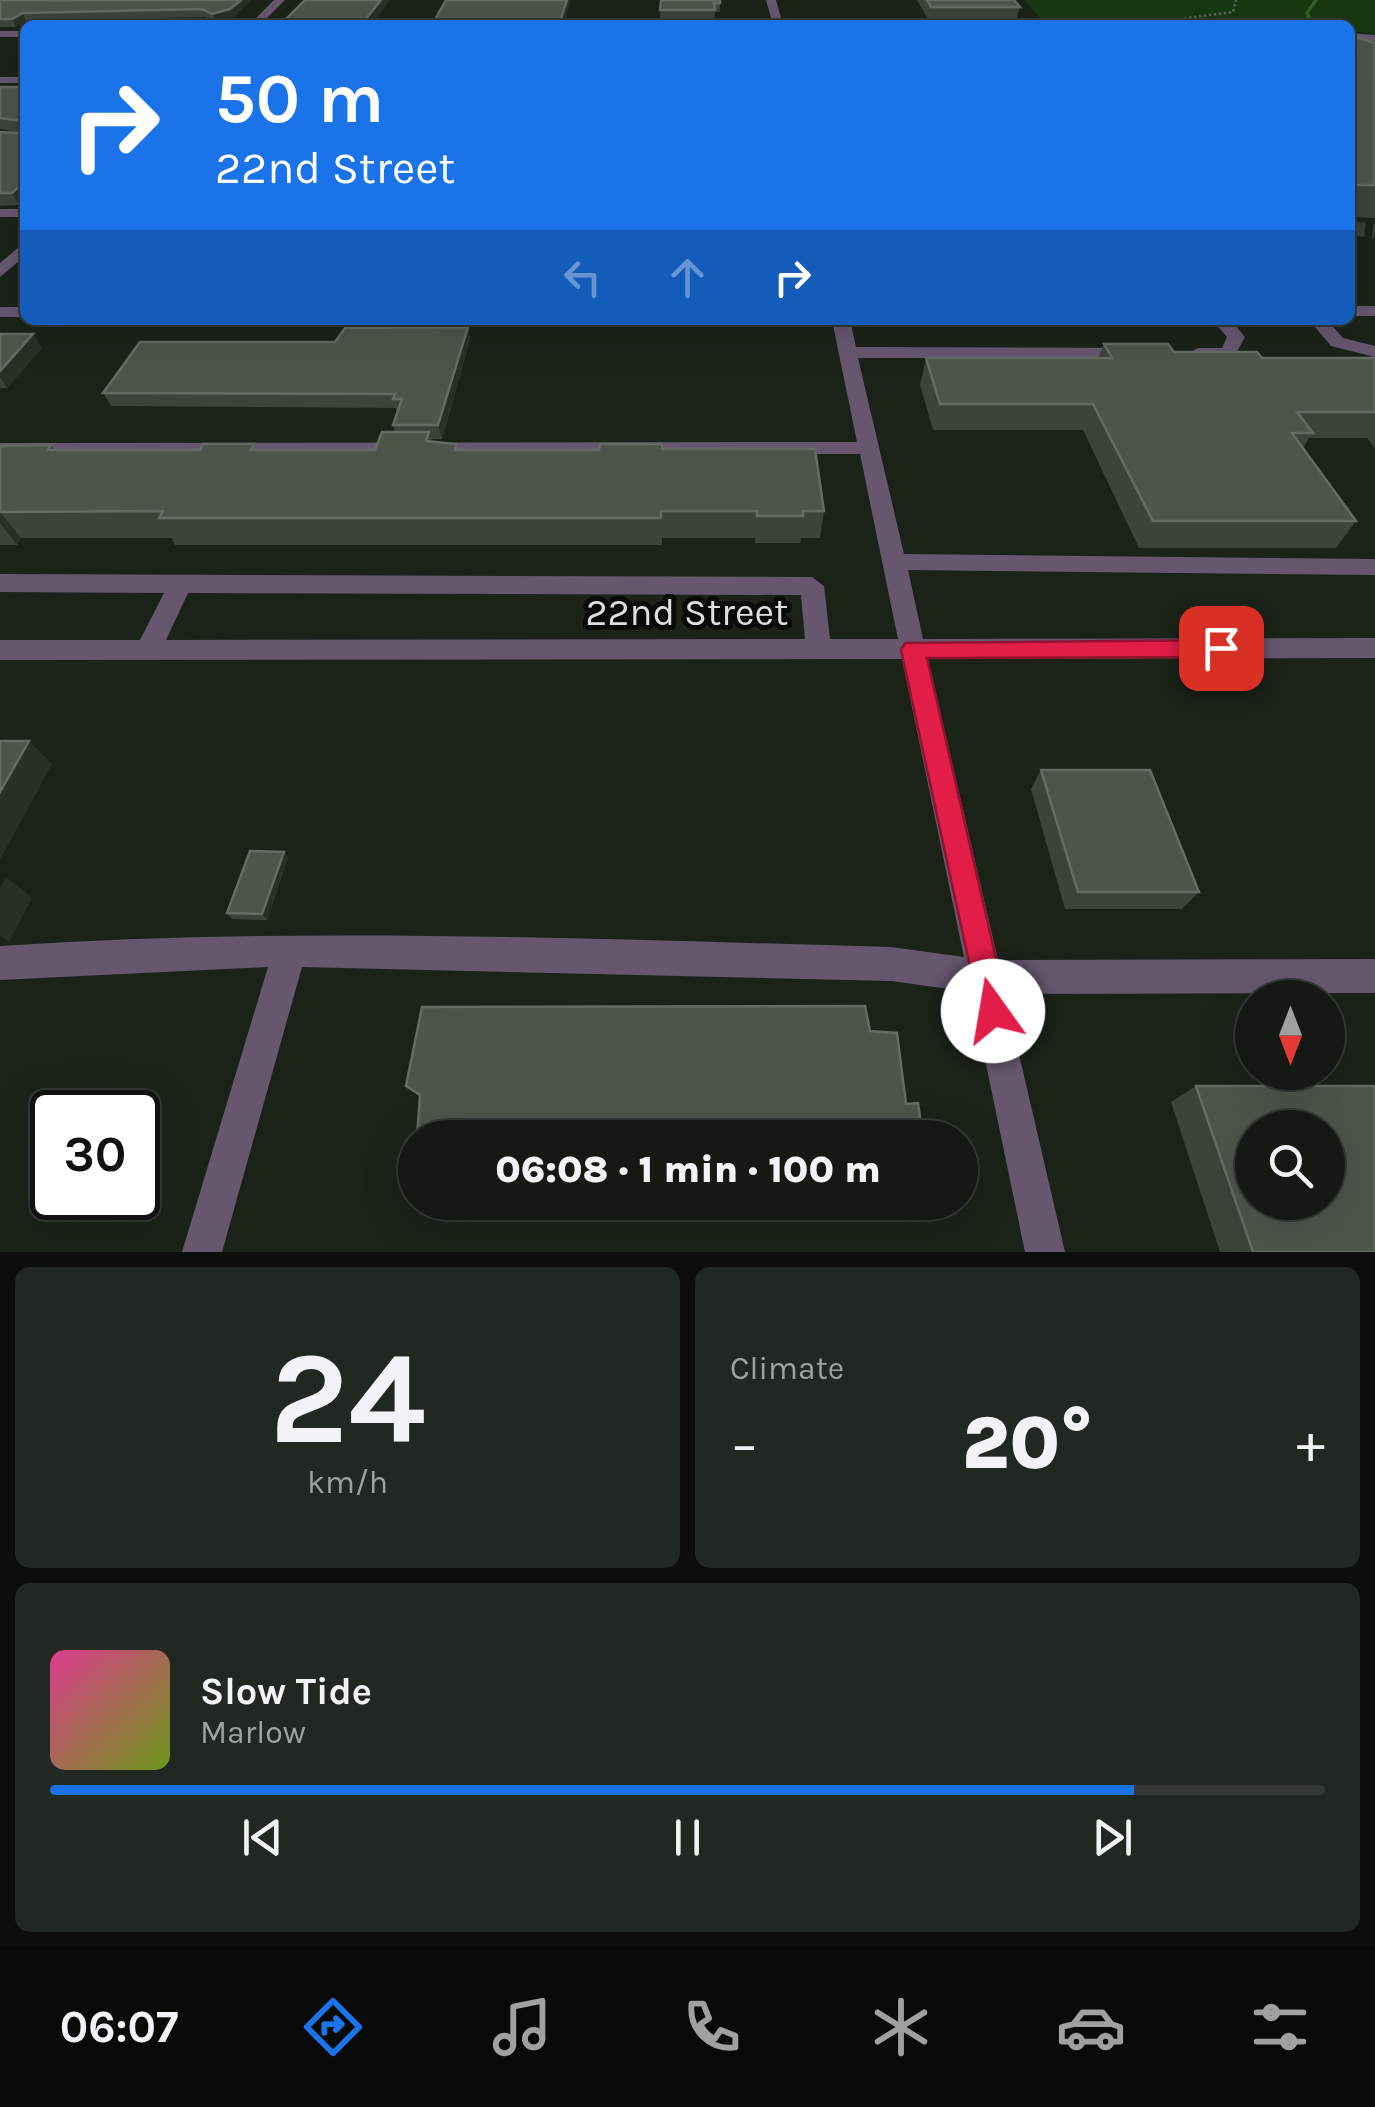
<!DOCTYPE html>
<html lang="en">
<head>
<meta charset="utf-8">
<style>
  body { margin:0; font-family:Karla,sans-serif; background:#212721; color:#f1f3f6; height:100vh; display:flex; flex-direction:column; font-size:38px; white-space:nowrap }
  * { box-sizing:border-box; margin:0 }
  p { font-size:32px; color:#9da1a0 }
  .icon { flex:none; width:55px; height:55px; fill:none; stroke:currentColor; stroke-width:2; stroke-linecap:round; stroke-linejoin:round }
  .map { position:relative; height:1252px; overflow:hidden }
  .side { display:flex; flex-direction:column; gap:15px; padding:15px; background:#0b0e0a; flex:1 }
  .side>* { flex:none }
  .guide { position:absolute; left:20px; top:20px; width:1335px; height:305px; border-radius:15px; box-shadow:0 10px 40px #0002,0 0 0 2px #333833; background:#1a73e8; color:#fff; overflow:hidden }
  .needle { width:65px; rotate:180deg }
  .tools { position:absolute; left:1235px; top:980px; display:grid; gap:20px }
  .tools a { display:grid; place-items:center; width:110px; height:110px; border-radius:50%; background:#141a13; box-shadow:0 10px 40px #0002,0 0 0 2px #333833; font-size:50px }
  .speed { position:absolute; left:30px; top:1090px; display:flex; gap:20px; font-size:50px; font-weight:700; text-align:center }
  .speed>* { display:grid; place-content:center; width:130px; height:130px; border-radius:50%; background:#141a13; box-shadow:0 10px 40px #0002,0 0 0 2px #333833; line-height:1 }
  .speed .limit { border:5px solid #111; border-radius:15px; background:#fff; color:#111 }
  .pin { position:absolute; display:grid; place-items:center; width:85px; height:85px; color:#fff; margin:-42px; border-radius:20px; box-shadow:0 5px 15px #0006 }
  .me { position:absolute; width:110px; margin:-55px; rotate:347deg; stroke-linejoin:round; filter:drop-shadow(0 0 8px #0008) }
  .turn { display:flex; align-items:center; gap:35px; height:210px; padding:0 30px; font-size:45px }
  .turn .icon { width:130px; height:130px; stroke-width:2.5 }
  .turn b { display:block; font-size:70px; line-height:85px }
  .lanes { display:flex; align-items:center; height:95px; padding:0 30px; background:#0003; justify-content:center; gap:50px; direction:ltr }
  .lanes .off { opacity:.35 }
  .big { font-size:75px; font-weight:800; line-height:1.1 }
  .side .tile { flex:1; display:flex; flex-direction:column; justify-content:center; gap:15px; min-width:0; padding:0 35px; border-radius:15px; background:#212721 }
  .side .dial { align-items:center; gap:0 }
  .dial b { font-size:130px; line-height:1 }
  .song { display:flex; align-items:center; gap:30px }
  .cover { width:120px; height:120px; border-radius:15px; background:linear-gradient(135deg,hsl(330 70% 55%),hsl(80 70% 35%)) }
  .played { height:10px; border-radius:5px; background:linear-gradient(90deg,#1a73e8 85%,#333833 85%) }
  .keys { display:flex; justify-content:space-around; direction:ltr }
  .heat { display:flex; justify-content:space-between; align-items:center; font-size:55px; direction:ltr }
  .side .tiles { flex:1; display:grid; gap:15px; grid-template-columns:1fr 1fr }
  .tile:last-child { grid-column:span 2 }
  .trip { position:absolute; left:398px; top:1120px; width:580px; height:100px; border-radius:50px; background:#141a13; box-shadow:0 10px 40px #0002,0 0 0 2px #333833; font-weight:800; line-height:100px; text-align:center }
  .tabs { display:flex; height:160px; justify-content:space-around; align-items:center; background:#080a08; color:#9da1a0 }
  .tabs .icon { width:70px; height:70px }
  .tabs .active { color:#1a73e8 }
  .tabs b { font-size:45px; color:#f1f3f6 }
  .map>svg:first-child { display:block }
  .green { fill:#173811 }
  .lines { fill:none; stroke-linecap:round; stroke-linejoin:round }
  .stream { fill:#335f2b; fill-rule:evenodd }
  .minor-tunnel { stroke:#384036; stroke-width:14; stroke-dasharray:14 8; stroke-linecap:butt }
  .path { stroke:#5b6259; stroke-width:2.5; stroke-dasharray:2.5 2.5; stroke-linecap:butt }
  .minor { fill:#66576f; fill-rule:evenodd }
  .wall { fill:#3c443a }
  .shaded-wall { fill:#283026 }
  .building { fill:#4d554b; stroke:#646b62; stroke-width:2.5; fill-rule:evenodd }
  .route { fill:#e11d48; stroke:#92132f; stroke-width:2.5 }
  .labels { text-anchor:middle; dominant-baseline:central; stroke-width:10; stroke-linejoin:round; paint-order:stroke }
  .street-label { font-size:38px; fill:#dce1db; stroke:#080b07 }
</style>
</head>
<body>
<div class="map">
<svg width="1375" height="1252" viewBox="0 0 1375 1252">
  <rect width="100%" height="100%" fill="#1b2319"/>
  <path class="green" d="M 1024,0 L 1375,0 L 1375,34 L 1350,31 L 1350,25 L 1046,25 Z"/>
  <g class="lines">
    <path class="stream" d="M 1314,0 L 1318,0 L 1309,13 L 1315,25 L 1309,25 L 1305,13 Z"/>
    <path class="minor-tunnel" d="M 1351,228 L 1375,231"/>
    <path class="path" d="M 1186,25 L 1186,18 L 1233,12 L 1236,0"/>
    <path class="minor" d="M 274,0 L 285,0 L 260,25 L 249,25 Z
      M 766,0 L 776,0 L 783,25 L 773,25 Z
      M 0,31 L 25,31 L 25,37 L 0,37 Z
      M 1350,33 L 1375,35 L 1375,41 L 1350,39 Z
      M 0,77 L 25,77 L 25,83 L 0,83 Z
      M 0,209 L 25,209 L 25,217 L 0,217 Z
      M 1350,223 L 1356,225 L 1356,231 L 1350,233 Z
      M 25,242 L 25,256 L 0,277 L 0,263 Z
      M 1350,306 L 1375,306 L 1375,316 L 1350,316 Z
      M 0,307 L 25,307 L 25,317 L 0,317 Z
      M 832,320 L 850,320 L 856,347 L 1133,348 L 1142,353 L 1133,358 L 858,358 L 904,554 L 1375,559 L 1375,575 L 908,570 L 923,639 L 1375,638 L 1375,658 L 928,659 L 998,960 L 1375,959 L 1375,993 L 1005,994 L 1065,1252 L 1025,1252 L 971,992 L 891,981 L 302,967 L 222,1252 L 182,1252 L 268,967 L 0,980 L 0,946 C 297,926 593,939 891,947 L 964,957 L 902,659 L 0,660 L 0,640 L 140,640 L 164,593 L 0,592 L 0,574 L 812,577 L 824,586 L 830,639 L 898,639 L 860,454 L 0,455 L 0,443 L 857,442 ZM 188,593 L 801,595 L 805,639 L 166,640 Z
      M 1212,320 L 1231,320 L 1245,337 L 1234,357 L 1198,358 L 1189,353 L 1198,348 L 1222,348 L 1227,337 Z
      M 1309,320 L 1327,320 L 1343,338 L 1375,346 L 1375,357 L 1331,346 Z"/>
  </g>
  <path class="wall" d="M 0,0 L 251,0 L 233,17 L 215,21 L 205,17 L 26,21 L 16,27 L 0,27 Z
    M 661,0 L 720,0 L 720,12 L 715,12 L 714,19 L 660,19 Z
    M 917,0 L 1014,0 L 1020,7 L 1016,21 L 929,21 Z
    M 1350,35 L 1375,43 L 1375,218 L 1350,217 Z
    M 0,87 L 25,87 L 25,200 L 19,205 L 0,206 L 0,132 L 19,132 L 0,129 Z
    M 468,327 L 470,340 L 442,439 L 431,439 L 432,441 L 458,450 L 662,449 L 824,511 L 820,538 L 801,538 L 800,543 L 755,543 L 755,538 L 662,538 L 662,545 L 175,545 L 172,538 L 21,538 L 17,545 L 0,545 L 0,446 L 51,445 L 54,450 L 375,450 L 395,432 L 393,425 L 397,413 L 396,408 L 111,406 L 103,393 L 335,342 Z
    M 0,334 L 33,334 L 42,348 L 7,388 L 0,388 Z
    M 1104,344 L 1174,352 L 1262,358 L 1375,358 L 1375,448 L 1367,438 L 1309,438 L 1303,448 L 1356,521 L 1336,548 L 1139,548 L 1083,430 L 933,430 L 920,385 L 926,358 L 1098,358 Z
    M 1041,770 L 1199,892 L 1182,909 L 1065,909 L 1031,789 Z
    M 284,852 L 288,858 L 267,920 L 232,919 L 227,913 Z
    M 1196,1086 L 1375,1252 L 1220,1252 L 1171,1102 Z
    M 428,1202 L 934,1202 L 934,1205 L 921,1215 L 440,1211 Z"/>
  <path class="shaded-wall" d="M 241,0 L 251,0 L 233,17 L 215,21 L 212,14 Z
    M 381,0 L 390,0 L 371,25 L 361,25 Z
    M 567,0 L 571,0 L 564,25 L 559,25 Z
    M 23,13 L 26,21 L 16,27 L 12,19 Z
    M 25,182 L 25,200 L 19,205 L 12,193 Z
    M 468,327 L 470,340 L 442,439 L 438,425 Z
    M 33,334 L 42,348 L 7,388 L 0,377 L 0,371 Z
    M 0,512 L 21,538 L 17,545 L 0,523 Z
    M 29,741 L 52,764 L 0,860 L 0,792 Z
    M 284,852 L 288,858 L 267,920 L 262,914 Z
    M 6,877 L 32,898 L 9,942 L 0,935 L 0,888 Z"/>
  <path class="building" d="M 0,0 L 241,0 L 230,9 L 212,14 L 202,9 L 23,13 L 12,19 L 0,19 Z
    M 305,0 L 381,0 L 361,25 L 280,25 Z
    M 446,0 L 567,0 L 559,25 L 432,25 Z
    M 661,0 L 720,0 L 720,3 L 714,3 L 715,10 L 660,10 Z
    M 927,0 L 1014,0 L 1020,7 L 931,7 Z
    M 1350,35 L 1375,43 L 1375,185 L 1350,185 Z
    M 0,87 L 25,87 L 25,182 L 12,193 L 0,193 L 0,132 L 19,133 L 23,121 L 0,118 Z
    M 468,327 L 438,425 L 393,425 L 402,399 L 393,399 L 395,394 L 103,393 L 140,342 L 335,342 L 345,328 Z
    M 0,334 L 33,334 L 0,371 Z
    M 1104,344 L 1168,344 L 1174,352 L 1257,352 L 1262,358 L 1375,358 L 1375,412 L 1297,412 L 1313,433 L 1292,433 L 1356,521 L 1153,521 L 1093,404 L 940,404 L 926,358 L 1112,358 Z
    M 382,432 L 429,432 L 426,441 L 456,444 L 455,450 L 599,450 L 600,444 L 662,444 L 662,449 L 815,449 L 824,511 L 803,511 L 803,516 L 757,516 L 757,511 L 661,511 L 661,518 L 159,518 L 163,511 L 0,512 L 0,446 L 51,445 L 48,450 L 200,450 L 203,444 L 254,444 L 251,450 L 375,450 Z
    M 0,741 L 29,741 L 0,792 Z
    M 1041,770 L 1150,770 L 1199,892 L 1078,892 Z
    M 250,851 L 284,852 L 262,914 L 227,913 Z
    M 865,1006 L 870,1031 L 897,1033 L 906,1104 L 918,1103 L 923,1138 L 417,1138 L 420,1095 L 406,1086 L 422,1007 Z
    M 1196,1086 L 1375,1086 L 1375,1252 L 1253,1252 ZM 1252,1128 L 1328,1128 L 1328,1202 L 1252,1202 Z
    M 606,1202 L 934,1202 L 934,1205 Z"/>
  <path class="route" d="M 1221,640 L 1233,648 L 1221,657 L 927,658 L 1008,1011 L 1004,1022 L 993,1027 L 982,1022 L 901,650 L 905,643 Z"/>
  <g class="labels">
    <g class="street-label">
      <text x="687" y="612">22nd Street</text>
    </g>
  </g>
</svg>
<div class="tools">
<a><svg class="needle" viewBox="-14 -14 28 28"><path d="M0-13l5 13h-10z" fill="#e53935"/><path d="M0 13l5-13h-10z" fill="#9da1a0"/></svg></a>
<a><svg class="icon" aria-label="search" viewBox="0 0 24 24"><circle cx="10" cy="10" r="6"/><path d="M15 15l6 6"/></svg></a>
</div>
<div class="speed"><div class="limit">30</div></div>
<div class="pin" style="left:1221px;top:648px;background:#d93025"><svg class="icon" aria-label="arrive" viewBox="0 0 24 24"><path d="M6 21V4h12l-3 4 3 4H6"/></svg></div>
<svg class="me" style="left:993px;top:1011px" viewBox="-20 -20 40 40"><circle r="19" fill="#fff"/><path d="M0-13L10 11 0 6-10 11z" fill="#e11d48"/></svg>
<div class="trip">06:08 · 1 min · 100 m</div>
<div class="guide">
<div class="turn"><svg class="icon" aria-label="right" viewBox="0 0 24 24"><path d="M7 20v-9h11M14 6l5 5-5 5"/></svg><div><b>50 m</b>22nd Street</div></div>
<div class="lanes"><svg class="icon off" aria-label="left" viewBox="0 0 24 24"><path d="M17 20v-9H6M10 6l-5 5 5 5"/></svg><svg class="icon off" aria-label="ahead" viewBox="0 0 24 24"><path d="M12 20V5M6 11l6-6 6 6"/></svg><svg class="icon" aria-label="right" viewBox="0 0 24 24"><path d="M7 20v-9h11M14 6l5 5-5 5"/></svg></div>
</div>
</div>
<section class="side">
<div class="tiles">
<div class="tile dial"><b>24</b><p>km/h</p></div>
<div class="tile"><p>Climate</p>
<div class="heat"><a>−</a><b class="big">20°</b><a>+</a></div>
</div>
<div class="tile">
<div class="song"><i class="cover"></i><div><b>Slow Tide</b><p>Marlow</p></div></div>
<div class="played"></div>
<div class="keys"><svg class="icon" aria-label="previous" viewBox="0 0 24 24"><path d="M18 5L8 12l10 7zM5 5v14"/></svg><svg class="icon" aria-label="pause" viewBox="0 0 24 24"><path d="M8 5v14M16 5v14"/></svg><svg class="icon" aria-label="next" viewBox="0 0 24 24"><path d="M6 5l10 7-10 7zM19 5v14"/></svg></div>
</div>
</div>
</section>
<nav class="tabs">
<b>06:07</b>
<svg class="icon active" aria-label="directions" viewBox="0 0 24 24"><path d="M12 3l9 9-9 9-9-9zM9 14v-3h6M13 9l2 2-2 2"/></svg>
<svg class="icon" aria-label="music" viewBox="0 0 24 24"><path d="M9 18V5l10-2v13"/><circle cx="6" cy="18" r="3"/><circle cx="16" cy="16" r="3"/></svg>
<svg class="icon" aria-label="phone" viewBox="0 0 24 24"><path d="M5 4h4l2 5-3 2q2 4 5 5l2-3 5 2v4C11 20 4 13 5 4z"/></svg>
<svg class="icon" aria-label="climate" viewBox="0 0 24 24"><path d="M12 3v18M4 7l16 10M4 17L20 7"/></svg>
<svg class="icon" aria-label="car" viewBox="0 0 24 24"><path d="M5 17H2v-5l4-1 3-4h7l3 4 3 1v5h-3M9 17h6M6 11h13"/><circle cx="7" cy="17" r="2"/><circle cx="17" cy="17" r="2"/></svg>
<svg class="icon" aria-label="filters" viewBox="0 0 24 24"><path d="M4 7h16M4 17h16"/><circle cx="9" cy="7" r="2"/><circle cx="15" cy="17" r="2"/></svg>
</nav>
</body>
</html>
